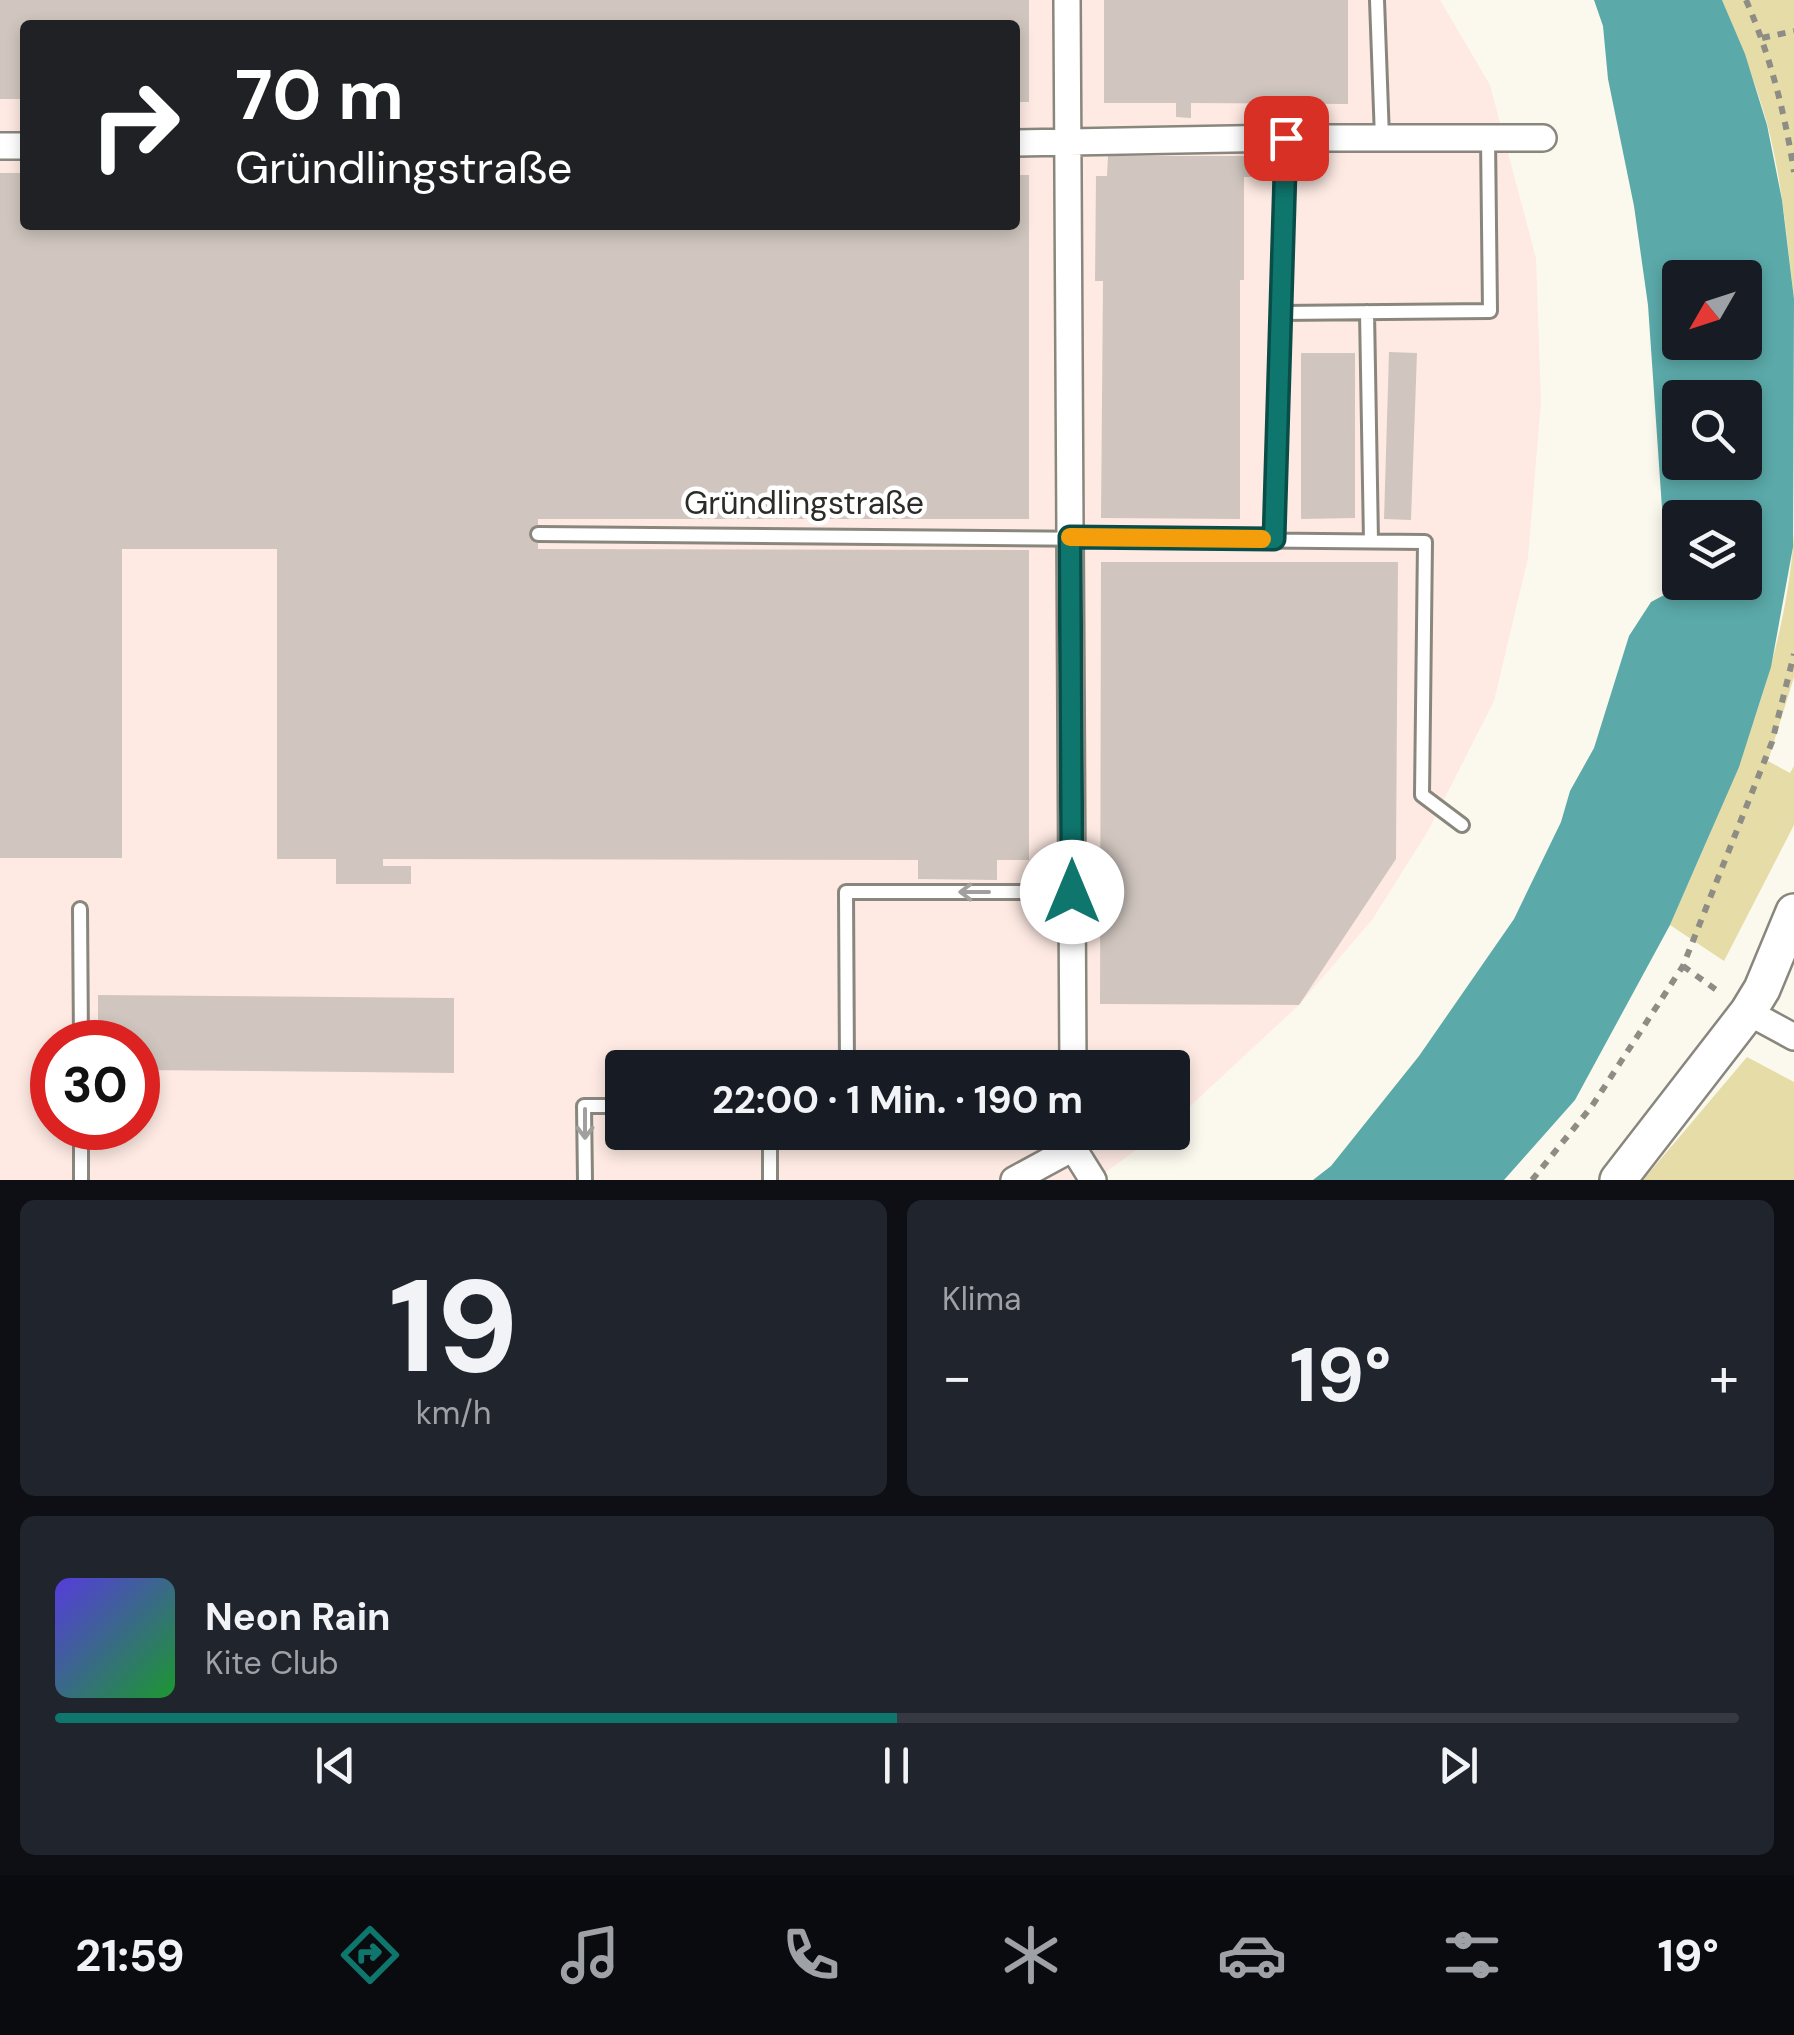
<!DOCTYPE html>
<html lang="de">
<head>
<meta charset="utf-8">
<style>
  body { margin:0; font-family:"DM Sans",sans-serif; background:#20242c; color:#f1f3f6; height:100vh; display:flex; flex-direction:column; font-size:38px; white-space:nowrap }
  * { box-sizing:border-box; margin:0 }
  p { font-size:32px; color:#9ea1a6 }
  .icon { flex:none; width:55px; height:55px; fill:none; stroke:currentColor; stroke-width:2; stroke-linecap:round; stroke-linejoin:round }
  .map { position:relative; height:1180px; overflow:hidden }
  .panel { display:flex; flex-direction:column; gap:20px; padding:20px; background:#0d0f14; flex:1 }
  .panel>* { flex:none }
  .guide { position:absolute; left:20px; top:20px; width:1000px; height:210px; border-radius:10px; box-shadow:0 5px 15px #0003; background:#202124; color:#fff; overflow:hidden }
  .needle { width:65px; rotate:231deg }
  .fabs { position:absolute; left:1662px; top:260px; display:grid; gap:20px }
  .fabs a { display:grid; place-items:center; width:100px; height:100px; border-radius:10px; background:#171b24; box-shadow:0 5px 15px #0003; font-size:50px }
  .speed { position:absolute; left:30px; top:1020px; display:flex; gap:20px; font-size:50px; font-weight:700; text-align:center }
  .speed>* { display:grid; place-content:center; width:130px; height:130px; border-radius:50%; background:#171b24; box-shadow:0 5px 15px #0003; line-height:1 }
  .speed .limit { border:15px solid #d22; background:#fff; color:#111 }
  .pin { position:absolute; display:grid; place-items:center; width:85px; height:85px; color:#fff; margin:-42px; border-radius:20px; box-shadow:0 5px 15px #0006 }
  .me { position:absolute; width:110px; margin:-55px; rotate:0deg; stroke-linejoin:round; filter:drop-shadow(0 0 8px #0008) }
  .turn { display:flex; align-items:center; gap:35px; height:210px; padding:0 50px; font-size:45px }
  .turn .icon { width:130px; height:130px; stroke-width:2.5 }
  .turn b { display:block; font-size:70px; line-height:85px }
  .big { font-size:75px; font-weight:700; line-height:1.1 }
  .panel .tile { flex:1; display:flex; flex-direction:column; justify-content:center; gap:15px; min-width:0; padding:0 35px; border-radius:15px; background:#20242c }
  .panel .dial { align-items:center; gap:0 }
  .dial b { font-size:130px; line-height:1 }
  .song { display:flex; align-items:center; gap:30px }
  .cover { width:120px; height:120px; border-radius:15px; background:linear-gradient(135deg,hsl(250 70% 55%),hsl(130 70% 35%)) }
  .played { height:10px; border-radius:5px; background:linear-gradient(90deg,#0f766e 50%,#363941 50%) }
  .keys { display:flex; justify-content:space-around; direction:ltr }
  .heat { display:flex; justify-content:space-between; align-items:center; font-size:55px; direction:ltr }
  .panel .tiles { flex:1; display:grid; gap:20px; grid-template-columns:1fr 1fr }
  .tile:last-child { grid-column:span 2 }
  .trip { position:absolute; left:605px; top:1050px; width:585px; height:100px; border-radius:10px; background:#171b24; box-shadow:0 5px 15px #0003; font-weight:700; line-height:100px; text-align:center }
  .menu { display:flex; height:160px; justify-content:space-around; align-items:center; background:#090b0e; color:#9ea1a6 }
  .menu .icon { width:70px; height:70px }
  .menu .selected { color:#0f766e }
  .menu b { font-size:45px; color:#f1f3f6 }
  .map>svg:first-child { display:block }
  .commercial { fill:#feeae3; fill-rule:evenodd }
  .green { fill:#e6dca7 }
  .water { fill:#5ba9a9; fill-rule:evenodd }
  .building { fill:#d0c6bf }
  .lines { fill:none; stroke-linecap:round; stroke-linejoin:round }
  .lane-casing { stroke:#89877d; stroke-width:18 }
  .street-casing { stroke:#89877d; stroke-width:30 }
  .secondary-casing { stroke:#89877d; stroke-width:40 }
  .path { stroke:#8d8c85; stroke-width:6; stroke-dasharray:8 8; stroke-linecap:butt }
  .lane { stroke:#fff; stroke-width:12 }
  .street { stroke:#fff; stroke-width:25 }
  .secondary { stroke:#fff; stroke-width:35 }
  .oneway { stroke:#a0a09e }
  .route-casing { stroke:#0a4d48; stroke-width:25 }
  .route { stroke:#0f766e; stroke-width:18 }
  .slow { stroke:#f59e0b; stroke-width:18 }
  .labels { text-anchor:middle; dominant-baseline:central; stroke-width:9; stroke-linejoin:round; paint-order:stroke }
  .street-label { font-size:32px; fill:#2b2b27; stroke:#fff }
</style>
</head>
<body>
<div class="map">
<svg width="1794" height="1180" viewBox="0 0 1794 1180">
  <rect width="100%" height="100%" fill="#fbf9ee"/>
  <path class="commercial" d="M 0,0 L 1440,0 L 1490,85 L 1536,258 L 1541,402 L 1528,558 L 1494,701 L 1428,831 L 1372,920 L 1299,1005 L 1173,1122 L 1172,1068 L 622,1068 L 622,1132 L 1159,1133 L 1095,1180 L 0,1180 ZM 25,25 L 1015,25 L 1015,225 L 25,225 ZM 52,1042 L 138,1042 L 138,1128 L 52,1128 Z"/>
  <path class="green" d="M 1722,0 L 1794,0 L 1794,299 C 1787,240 1782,180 1767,123 C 1755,81 1739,40 1722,0 Z
    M 1794,533 L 1794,677 L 1768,761 L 1790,773 L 1794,766 L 1794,825 L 1724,961 L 1670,925 C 1725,799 1785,672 1794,533 Z
    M 1747,1057 L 1794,1082 L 1794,1180 L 1643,1180 Z"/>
  <path class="water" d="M 1594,0 L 1722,0 L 1745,54 L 1767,125 L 1782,200 L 1794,299 L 1793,547 L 1771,667 L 1739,767 L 1670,925 L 1575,1100 L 1504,1180 L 1313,1180 L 1331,1166 L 1419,1056 L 1514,919 L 1561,822 L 1570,791 L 1594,748 L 1629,636 L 1651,602 L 1666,594 C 1673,575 1674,556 1664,537 L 1648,305 L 1634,206 L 1608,79 L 1603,26 ZM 1680,278 L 1745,278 L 1745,342 L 1680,342 ZM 1680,398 L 1745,398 L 1745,462 L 1680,462 ZM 1680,518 L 1745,518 L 1745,582 L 1680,582 Z"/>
  <path class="building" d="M 0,0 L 1029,0 L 1029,102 L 1015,102 L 1015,25 L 25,25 L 25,99 L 0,99 Z
    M 1104,0 L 1348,0 L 1348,104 L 1191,103 L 1191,118 L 1176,117 L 1176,103 L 1104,103 Z
    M 1108,156 L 1258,156 L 1258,177 L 1244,177 L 1244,280 L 1240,280 L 1240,519 L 1101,518 L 1103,281 L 1095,281 L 1096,176 L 1107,176 Z
    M 0,173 L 25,173 L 25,225 L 1015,225 L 1015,175 L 1029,175 L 1029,519 L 538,519 L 538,549 L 1029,550 L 1029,860 L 997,860 L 997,880 L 918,879 L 918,860 L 383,859 L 383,866 L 411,866 L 411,884 L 336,884 L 336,859 L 277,859 L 277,549 L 122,549 L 122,858 L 0,858 Z
    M 1389,352 L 1417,353 L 1411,520 L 1384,519 Z
    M 1301,353 L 1355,353 L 1355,518 L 1301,519 Z
    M 1101,562 L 1398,562 L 1396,859 L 1299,1005 L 1100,1004 Z
    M 98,995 L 454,998 L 454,1073 L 138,1070 L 138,1042 L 98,1042 Z"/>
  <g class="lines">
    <g class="lane-casing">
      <path id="lane" d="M 1377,0 L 1382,138
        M 1367,312 L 1371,541
        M 1280,313 L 1490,311 L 1488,138
        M 538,534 L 1425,542 L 1422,795 L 1462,825
        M 1274,539 L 1286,138
        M 80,909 L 81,1042
        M 847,1068 L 846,892 L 1072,892
        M 81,1128 L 81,1180
        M 770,1132 L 770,1180
        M 585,1180 L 584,1106 L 622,1106"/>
    </g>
    <g class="street-casing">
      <path id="street" d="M 1067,0 L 1073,1068
        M 1015,143 L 1286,138 L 1543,138
        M 0,146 L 25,146
        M 1748,1012 L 1794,1037
        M 1073,1132 L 1073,1148 L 1093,1180
        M 1014,1180 L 1073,1148"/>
    </g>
    <g class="secondary-casing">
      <path id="secondary" d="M 1618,1180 L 1748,1012 L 1762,989 L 1794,912"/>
    </g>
    <path class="path" d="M 1746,0 C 1770,55 1785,113 1794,172
      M 1762,38 L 1794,31
      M 1683,966 L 1722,994
      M 1532,1180 L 1592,1106 L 1683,966 L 1772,742 L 1794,654"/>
    <use href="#lane" class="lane"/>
    <use href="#street" class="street"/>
    <use href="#secondary" class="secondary"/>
  </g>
  <defs><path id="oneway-shaft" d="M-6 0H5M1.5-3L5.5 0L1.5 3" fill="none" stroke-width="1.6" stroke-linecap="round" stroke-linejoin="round" transform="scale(2.5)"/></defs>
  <g class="oneway">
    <use href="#oneway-shaft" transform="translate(974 892) rotate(180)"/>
    <use href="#oneway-shaft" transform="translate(585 1124) rotate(90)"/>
  </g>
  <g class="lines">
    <g class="route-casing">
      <path id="route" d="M 1072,892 L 1070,537 L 1274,539 L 1286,138"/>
    </g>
    <use href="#route" class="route"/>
    <path class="slow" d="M 1070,537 L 1262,539"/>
  </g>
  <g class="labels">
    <g class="street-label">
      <text x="804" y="503">Gründlingstraße</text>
    </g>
  </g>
</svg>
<div class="fabs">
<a><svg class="needle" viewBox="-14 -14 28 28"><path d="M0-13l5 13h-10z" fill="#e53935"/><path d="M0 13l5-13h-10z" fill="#9ea1a6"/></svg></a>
<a><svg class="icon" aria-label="search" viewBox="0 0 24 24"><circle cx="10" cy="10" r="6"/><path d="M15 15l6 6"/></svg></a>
<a><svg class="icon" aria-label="layers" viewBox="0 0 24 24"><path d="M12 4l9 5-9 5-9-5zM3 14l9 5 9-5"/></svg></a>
</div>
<div class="speed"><div class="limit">30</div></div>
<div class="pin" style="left:1286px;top:138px;background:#d93025"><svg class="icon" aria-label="arrive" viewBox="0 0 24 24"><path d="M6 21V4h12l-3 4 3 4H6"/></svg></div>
<svg class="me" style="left:1072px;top:892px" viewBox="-20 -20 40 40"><circle r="19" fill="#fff"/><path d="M0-13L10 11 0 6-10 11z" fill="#0f766e"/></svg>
<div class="trip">22:00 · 1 Min. · 190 m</div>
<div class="guide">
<div class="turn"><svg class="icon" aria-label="right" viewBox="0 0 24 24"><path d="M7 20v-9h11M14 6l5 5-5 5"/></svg><div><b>70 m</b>Gründlingstraße</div></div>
</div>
</div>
<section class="panel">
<div class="tiles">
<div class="tile dial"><b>19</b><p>km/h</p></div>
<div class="tile"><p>Klima</p>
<div class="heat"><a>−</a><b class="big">19°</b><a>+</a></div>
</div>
<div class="tile">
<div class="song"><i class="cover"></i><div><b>Neon Rain</b><p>Kite Club</p></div></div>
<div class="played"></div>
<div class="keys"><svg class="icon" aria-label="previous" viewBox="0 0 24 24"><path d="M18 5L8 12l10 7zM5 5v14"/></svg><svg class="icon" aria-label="pause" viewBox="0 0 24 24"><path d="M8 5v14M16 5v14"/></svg><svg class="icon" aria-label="next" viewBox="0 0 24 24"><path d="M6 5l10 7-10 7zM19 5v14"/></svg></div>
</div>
</div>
</section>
<nav class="menu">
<b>21:59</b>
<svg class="icon selected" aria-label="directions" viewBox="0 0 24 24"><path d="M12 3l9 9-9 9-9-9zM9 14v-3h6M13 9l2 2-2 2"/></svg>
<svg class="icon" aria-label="music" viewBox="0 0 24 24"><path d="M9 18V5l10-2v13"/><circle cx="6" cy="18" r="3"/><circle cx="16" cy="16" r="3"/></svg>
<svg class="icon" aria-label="phone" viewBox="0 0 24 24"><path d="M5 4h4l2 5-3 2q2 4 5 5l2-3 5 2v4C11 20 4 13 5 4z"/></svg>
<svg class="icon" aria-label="climate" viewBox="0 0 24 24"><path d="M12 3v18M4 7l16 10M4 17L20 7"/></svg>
<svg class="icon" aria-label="car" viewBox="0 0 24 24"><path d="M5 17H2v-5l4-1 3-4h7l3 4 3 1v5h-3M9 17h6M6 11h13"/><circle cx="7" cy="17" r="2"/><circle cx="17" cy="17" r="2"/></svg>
<svg class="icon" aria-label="filters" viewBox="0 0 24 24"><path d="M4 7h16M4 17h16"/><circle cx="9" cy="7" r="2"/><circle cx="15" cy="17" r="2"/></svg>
<b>19°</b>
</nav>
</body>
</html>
